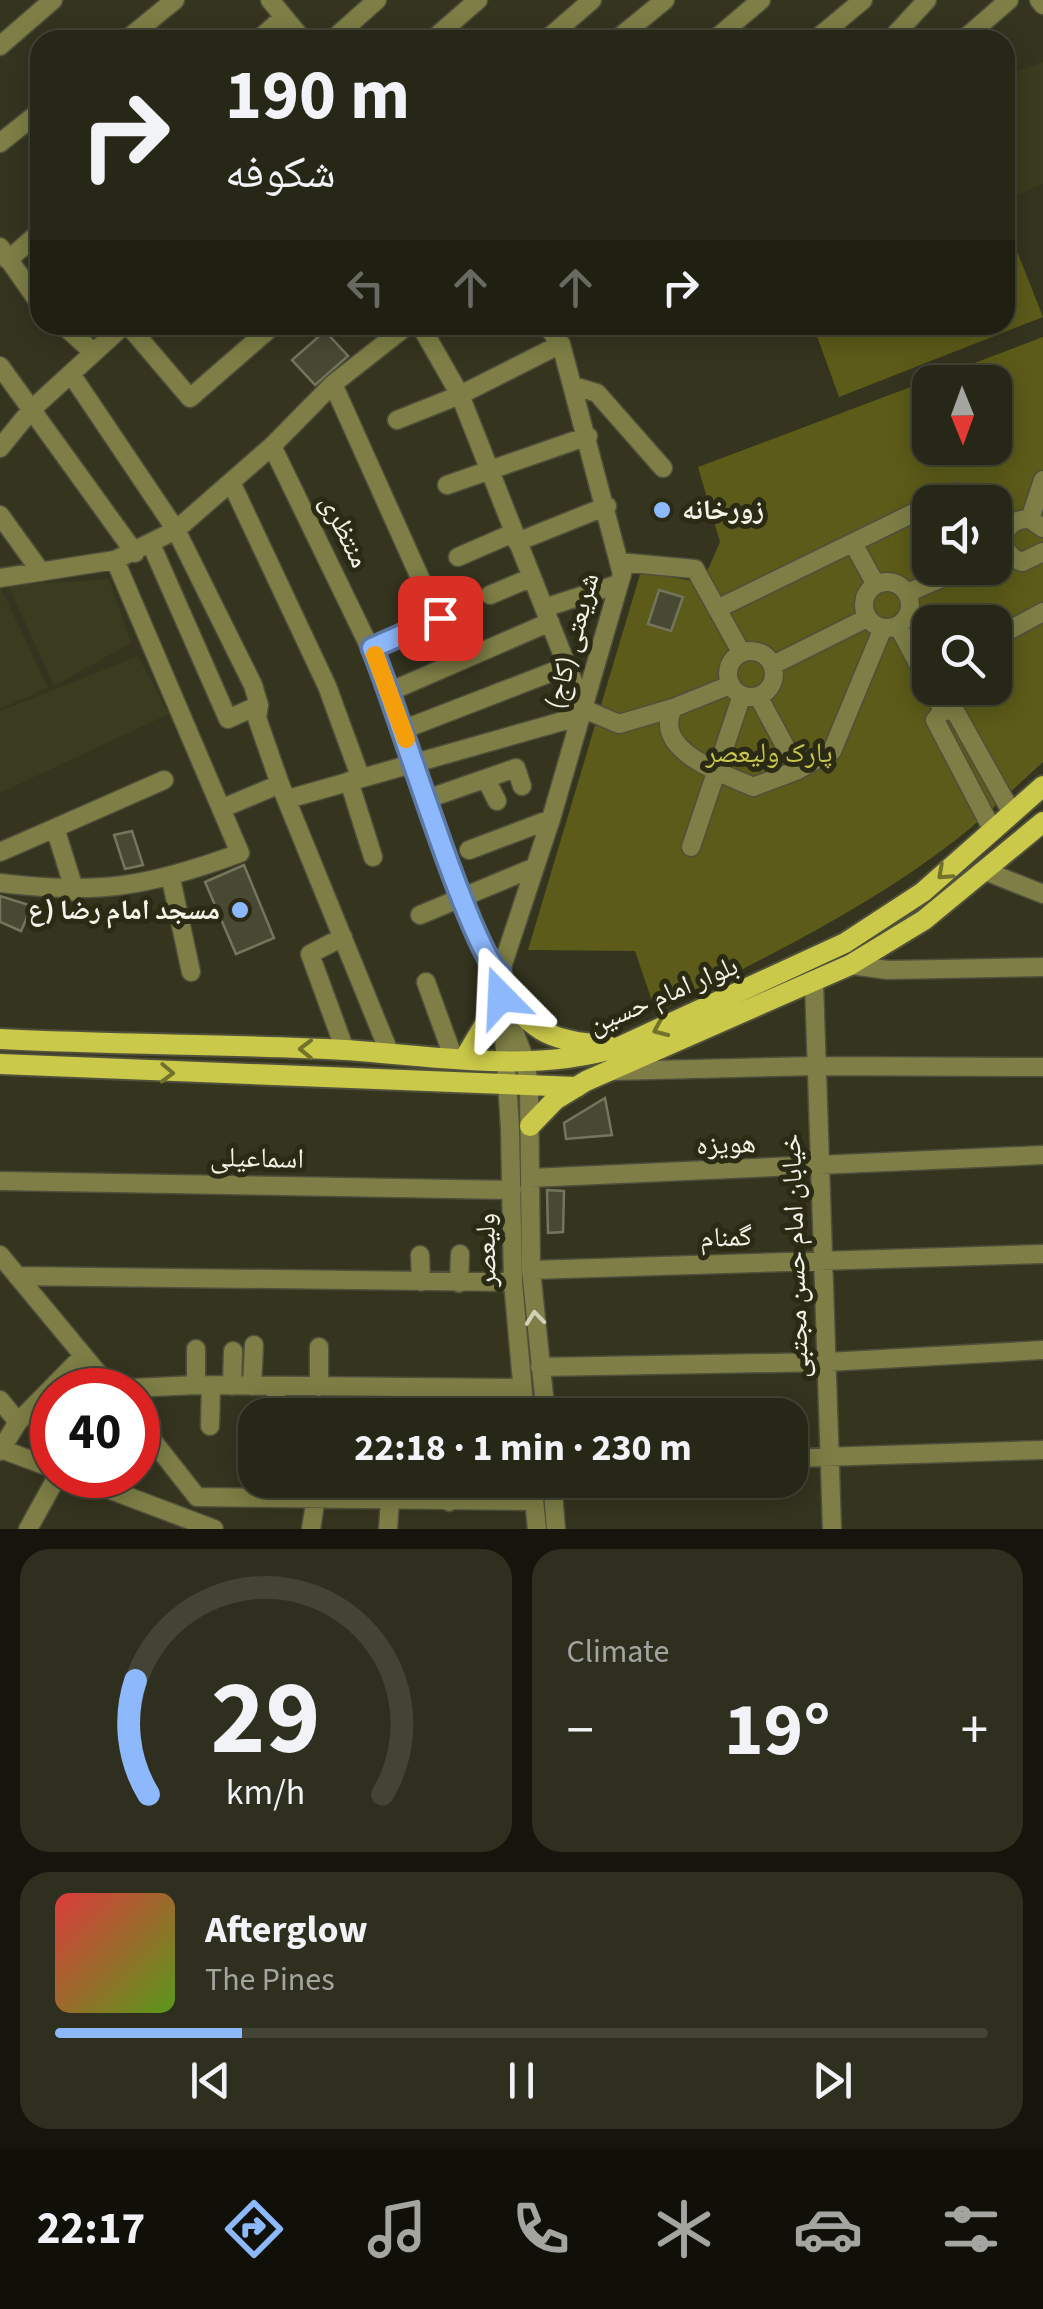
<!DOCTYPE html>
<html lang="en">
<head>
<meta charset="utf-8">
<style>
  body { margin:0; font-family:"Source Sans 3","Noto Naskh Arabic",sans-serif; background:#2f2f20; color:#f1f3f6; height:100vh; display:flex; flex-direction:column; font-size:38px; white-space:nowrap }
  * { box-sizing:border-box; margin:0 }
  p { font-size:32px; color:#a4a5a1 }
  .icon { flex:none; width:55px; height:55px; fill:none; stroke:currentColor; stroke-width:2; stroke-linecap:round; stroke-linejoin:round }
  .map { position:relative; height:1529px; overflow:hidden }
  .details { display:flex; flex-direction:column; gap:20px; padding:20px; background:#15150d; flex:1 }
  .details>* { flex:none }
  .hud { position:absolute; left:30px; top:30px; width:985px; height:305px; border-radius:30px; box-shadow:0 5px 25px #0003,0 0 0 2px #434436; background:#272717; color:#f1f3f6; overflow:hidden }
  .needle { width:65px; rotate:179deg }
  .buttons { position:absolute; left:912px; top:365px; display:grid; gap:20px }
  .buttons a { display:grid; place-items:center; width:100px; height:100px; border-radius:20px; background:#272717; box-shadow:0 5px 25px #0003,0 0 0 2px #434436; font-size:50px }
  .speed { position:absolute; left:30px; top:1368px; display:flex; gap:20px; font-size:50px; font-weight:700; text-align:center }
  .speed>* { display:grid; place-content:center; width:130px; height:130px; border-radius:50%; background:#272717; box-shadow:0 5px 25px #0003,0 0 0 2px #434436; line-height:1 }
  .speed .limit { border:15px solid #d22; background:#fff; color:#111 }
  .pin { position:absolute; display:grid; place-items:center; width:85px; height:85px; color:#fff; margin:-42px; border-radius:20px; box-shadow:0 5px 15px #0006 }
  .me { position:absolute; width:110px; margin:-55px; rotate:339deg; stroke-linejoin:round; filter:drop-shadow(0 0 8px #0008) }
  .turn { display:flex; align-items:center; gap:35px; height:210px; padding:0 30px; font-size:45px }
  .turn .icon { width:130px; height:130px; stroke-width:2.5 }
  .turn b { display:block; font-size:70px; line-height:85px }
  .lanes { display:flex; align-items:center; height:95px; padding:0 30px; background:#0003; justify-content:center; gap:50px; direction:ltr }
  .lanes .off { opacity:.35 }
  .big { font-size:75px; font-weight:700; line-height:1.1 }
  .details .tile { flex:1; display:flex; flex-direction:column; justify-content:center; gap:15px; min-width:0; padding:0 35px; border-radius:30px; background:#2f2f20 }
  .details .dial { align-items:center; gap:0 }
  .dial svg { height:260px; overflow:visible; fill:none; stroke:#434436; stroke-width:7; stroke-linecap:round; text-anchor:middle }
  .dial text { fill:#f1f3f6; stroke:none }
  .song { display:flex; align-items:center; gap:30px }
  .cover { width:120px; height:120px; border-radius:15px; background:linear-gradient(135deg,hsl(0 70% 55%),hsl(90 70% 35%)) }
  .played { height:10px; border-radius:5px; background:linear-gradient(90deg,#8db9fc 20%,#434436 20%) }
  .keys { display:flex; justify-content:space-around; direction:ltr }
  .heat { display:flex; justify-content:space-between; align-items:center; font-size:55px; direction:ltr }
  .details .tiles { flex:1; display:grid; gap:20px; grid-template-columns:1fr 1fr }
  .tile:last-child { grid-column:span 2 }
  .trip { position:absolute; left:238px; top:1398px; width:570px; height:100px; border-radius:30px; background:#272717; box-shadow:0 5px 25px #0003,0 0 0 2px #434436; font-weight:700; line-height:100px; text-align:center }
  .dock { display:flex; height:160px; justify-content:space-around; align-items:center; background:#101009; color:#a4a5a1 }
  .dock .icon { width:70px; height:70px }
  .dock .current { color:#8db9fc }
  .dock b { font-size:45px; color:#f1f3f6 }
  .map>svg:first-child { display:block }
  .built { fill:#3b3b1f }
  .green { fill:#5c5b19; fill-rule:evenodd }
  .building { fill:#484933; stroke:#74755d; stroke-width:2.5 }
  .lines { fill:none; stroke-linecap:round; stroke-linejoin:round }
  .minor-casing { stroke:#4f4f3b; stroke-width:21 }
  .major-casing { stroke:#4f4f3b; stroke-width:24 }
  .minor { stroke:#7e7e46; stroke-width:18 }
  .major { stroke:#cac949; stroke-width:20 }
  .oneway { stroke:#72722c }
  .oneway2 { stroke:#d0d1b7 }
  .route-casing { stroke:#5c78a4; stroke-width:25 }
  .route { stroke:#8db9fc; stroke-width:18 }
  .slow { stroke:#f59e0b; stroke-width:18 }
  .poi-dot { fill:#8db9fc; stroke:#2a2a15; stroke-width:4 }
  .labels { text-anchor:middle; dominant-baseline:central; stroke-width:10; stroke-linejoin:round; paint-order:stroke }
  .poi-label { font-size:28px; font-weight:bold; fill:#f3f4e7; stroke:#2a2a15; text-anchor:start }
  .street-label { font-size:28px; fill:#f3f4e7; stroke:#2a2a15 }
  .park-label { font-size:28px; fill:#c8c74c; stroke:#2a2a15 }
</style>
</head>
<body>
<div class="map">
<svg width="1043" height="1529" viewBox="0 0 1043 1529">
  <rect width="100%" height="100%" fill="#34341f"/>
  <path class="built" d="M 1043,62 L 1043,184 L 1013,197 L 1005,177 L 1005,75 Z
    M 109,579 L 131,643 L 54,686 L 8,585 Z
    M 0,586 L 48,688 L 0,709 Z
    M 138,656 L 169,714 L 0,793 L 0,711 Z"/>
  <path class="green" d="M 1005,221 L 1043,317 L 839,397 L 813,325 L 1005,325 Z
    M 1043,337 L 1043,762 C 1015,787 987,815 957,839 C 866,910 758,961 656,1013 L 635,951 L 528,950 L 641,571 L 702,583 L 720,542 L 698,467 ZM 930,382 L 995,382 L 995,448 L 930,448 ZM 930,502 L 995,502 L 995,568 L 930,568 ZM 930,622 L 995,622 L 995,688 L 930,688 Z"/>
  <path class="building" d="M 325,331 L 348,356 L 315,385 L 292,360 Z
    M 659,590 L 683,597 L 671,631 L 648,624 Z
    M 132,831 L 143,865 L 125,869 L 114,835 Z
    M 244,865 L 274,938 L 236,954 L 205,882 Z
    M 0,896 L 32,906 L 21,931 L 0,922 Z
    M 605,1098 L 612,1135 L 566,1139 L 564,1123 Z
    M 547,1190 L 564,1191 L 563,1232 L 548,1233 Z"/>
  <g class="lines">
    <g class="minor-casing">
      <path id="minor" d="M 270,0 L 303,40
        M 1039,0 L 1043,5
        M 126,40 L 175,0
        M 258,40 L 284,17
        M 332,40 L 377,0
        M 432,40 L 478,0
        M 546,40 L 592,0
        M 616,40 L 665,0
        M 714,40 L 761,0
        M 815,40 L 863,0
        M 890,40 L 927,0
        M 963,40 L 1009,0
        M 0,46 L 53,0
        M 0,143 L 40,111
        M 0,247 L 40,304
        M 8,260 L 40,232
        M 63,325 L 93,352
        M 128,325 L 190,398 L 274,325
        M 423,330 L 460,395 L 584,709 L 619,724 L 673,708
        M 0,366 L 135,553
        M 71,374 L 176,530 L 253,685 L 259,705 L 257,718 L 280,784 L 390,1054
        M 333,384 L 426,591
        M 574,386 L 597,393 L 663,468
        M 397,420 L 460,395 L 561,344
        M 272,446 L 391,691 L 461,896 L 489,966 L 500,973
        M 0,448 L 31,410 L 124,325
        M 231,482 L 327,686 L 360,776
        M 447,485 L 588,436
        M 936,502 L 958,492 L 976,502
        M 0,515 L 41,572
        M 1030,519 L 1043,480
        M 1043,528 L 1030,519 C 1000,518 993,552 1022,562 L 1043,552
        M 517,542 L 607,506
        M 853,543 L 876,585
        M 151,544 L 228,719 L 259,705
        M 458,557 L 513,533
        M 619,562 L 695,569 L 741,652
        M 0,578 L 115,560 L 176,530 L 272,446 L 333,384 L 408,325
        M864 605a23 23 0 1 1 46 0a23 23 0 1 1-46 0Z
        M 907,593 L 965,568
        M 490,595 L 530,578
        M 544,608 L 618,584
        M 717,609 L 930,505
        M 898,626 L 943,710 L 935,720 L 992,829
        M 995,638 L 1043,612
        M 372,648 L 441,618
        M728 674a23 23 0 1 1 46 0a23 23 0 1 1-46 0Z
        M 773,665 L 867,618
        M 730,685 L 673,708 C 652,751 722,773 753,787 L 798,770 L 758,696
        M 391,691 L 550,622
        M 943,710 L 955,711 L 1012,813
        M 402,730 L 565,667
        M 798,770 L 832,751 L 883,628
        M 486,779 L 497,801
        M 349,781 L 373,857
        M 288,799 L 581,716
        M 427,799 L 516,768 L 522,786
        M 223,808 L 280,784
        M 691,847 L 742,695
        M 469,850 L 551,819
        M 0,852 L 55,828
        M 985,871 L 1043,894
        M 171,879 L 191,972
        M 0,883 C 97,895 148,887 240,853 L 115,560
        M 75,892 L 55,828 L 164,780
        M 420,915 L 535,867
        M 343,937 L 310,954 L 345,1050
        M 850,965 L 888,970 L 1043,967
        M 426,982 L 454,1059
        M 814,982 L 832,1529
        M 506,1010 L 525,1060 L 529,1085 L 531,1270 L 546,1415
        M 613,1071 L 816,1066 L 1043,1067
        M 530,1178 L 1043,1155
        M 0,1181 L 512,1190
        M 0,1255 L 112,1390
        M 420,1255 L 421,1282
        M 531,1270 L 1043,1254
        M 17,1276 L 513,1282
        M 459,1283 L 460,1254
        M 196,1349 L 196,1385
        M 540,1367 L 827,1362 L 1043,1350
        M 232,1386 L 233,1351
        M 252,1386 L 254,1345
        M 319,1387 L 319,1347
        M 111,1389 L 196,1385 L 522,1388
        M 0,1400 L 18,1422
        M 276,1415 L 276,1387
        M 525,1415 L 513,1282 L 510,1128 L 500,973 L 551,819 L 622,574 L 561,344 L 546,325
        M 138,1422 L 197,1497 L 534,1501
        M 210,1426 L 211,1385
        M 1,1449 L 52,1468
        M 0,1451 L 18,1422 L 82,1357
        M 790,1458 L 1043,1450
        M 71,1475 L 214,1529
        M 449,1480 L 449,1502
        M 532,1480 L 537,1529
        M 552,1480 L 556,1529
        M 28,1529 L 58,1475
        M 311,1529 L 316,1497
        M 388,1529 L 390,1500"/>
    </g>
    <g class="major-casing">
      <path id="major" d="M 500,987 C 536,1036 549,1039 608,1046
        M 0,1039 C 115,1045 230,1044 345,1050 C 436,1056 531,1074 619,1047 L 845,943 L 923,892 L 1043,786
        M 464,1059 L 501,997
        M 0,1064 L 577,1087
        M 530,1126 L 555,1100 L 586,1081 L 850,965 L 924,920 L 1043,822"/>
    </g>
    <use href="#minor" class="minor"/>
    <use href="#major" class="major"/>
  </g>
  <defs><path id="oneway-chevron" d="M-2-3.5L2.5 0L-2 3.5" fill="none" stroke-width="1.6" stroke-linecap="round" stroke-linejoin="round" transform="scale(2.5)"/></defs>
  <g class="oneway">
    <use href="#oneway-chevron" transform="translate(944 873) rotate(138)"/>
    <use href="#oneway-chevron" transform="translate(660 1029) rotate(156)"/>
    <use href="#oneway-chevron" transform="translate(306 1049) rotate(-179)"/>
    <use href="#oneway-chevron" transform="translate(167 1073) rotate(2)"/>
  </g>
  <use class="oneway2" href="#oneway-chevron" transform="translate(535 1318) rotate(-96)"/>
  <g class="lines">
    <g class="route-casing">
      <path id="route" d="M 440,618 L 372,648 C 395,700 471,954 500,973 L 501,997"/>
    </g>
    <use href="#route" class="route"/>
    <path class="slow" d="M 375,655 L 406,739"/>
  </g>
  <g class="poi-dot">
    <circle cx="662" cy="510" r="10"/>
    <circle cx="240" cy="910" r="10"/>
  </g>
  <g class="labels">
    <g class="poi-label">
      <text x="682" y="510">زورخانه</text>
      <text x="220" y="910" text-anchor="end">مسجد امام رضا (ع</text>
    </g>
    <g class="street-label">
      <text transform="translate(345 531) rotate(64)">منتظری</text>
      <text transform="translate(572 641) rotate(-75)">شریعتی (کاج)</text>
      <text transform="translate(663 995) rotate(-23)">بلوار امام حسین</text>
      <text transform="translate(726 1144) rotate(-2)">هویزه</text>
      <text transform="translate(257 1158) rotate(1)">اسماعیلی</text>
      <text transform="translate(726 1237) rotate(-2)">گمنام</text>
      <text transform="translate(486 1250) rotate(-91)">ولیعصر</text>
      <text transform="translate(795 1256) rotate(-92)">خیابان امام حسن مجتبی</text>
    </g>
    <g class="park-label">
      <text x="769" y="753">پارک ولیعصر</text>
    </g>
  </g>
</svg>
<div class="buttons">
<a><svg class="needle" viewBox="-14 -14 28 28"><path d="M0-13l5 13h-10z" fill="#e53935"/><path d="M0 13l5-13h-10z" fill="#a4a5a1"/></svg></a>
<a><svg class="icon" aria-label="sound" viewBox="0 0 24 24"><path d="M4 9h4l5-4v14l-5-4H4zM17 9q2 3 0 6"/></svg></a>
<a><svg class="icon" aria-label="search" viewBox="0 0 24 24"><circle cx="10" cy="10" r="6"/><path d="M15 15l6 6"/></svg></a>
</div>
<div class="speed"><div class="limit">40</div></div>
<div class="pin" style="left:440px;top:618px;background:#d93025"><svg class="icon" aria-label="arrive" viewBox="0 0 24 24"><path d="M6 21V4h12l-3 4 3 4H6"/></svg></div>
<svg class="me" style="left:501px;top:997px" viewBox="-20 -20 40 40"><path d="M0-17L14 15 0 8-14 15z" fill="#8db9fc" stroke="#fff" stroke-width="4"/></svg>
<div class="trip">22:18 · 1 min · 230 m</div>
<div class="hud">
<div class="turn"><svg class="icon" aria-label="right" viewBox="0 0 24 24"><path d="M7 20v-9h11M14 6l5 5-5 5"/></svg><div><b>190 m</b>شکوفه</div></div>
<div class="lanes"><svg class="icon off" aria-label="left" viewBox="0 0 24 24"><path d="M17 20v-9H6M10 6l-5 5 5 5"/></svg><svg class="icon off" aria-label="ahead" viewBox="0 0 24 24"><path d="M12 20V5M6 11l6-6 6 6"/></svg><svg class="icon off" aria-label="ahead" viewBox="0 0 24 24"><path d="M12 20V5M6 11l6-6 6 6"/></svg><svg class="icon" aria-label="right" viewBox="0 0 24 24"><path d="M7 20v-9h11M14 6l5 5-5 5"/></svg></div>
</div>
</div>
<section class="details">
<div class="tiles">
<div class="tile dial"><svg viewBox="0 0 100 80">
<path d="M14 69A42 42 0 1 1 86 69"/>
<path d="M14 69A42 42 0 0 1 10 34" stroke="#8db9fc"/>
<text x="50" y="56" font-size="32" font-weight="700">29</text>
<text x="50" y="72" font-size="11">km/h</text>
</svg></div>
<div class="tile"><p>Climate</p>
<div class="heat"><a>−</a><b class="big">19°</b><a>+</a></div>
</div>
<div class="tile">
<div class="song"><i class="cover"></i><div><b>Afterglow</b><p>The Pines</p></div></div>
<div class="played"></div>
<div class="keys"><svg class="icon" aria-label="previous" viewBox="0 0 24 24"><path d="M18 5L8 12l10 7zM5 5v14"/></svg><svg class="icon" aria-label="pause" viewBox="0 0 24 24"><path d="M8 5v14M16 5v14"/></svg><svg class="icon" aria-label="next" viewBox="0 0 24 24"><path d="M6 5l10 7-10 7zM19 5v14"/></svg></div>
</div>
</div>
</section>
<nav class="dock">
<b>22:17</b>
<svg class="icon current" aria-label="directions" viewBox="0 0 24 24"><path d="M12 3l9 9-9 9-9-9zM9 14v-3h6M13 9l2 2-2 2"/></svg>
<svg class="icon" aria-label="music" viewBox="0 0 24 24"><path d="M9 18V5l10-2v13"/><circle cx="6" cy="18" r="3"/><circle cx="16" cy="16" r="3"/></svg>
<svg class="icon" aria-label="phone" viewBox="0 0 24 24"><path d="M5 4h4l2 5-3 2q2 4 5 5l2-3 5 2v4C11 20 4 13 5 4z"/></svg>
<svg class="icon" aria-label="climate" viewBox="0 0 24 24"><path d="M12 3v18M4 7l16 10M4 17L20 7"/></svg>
<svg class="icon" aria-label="car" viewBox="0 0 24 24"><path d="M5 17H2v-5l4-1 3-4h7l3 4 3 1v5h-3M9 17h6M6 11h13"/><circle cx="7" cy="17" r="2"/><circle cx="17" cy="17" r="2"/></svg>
<svg class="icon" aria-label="filters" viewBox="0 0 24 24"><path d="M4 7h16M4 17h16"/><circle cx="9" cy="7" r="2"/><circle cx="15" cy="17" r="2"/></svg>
</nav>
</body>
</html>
